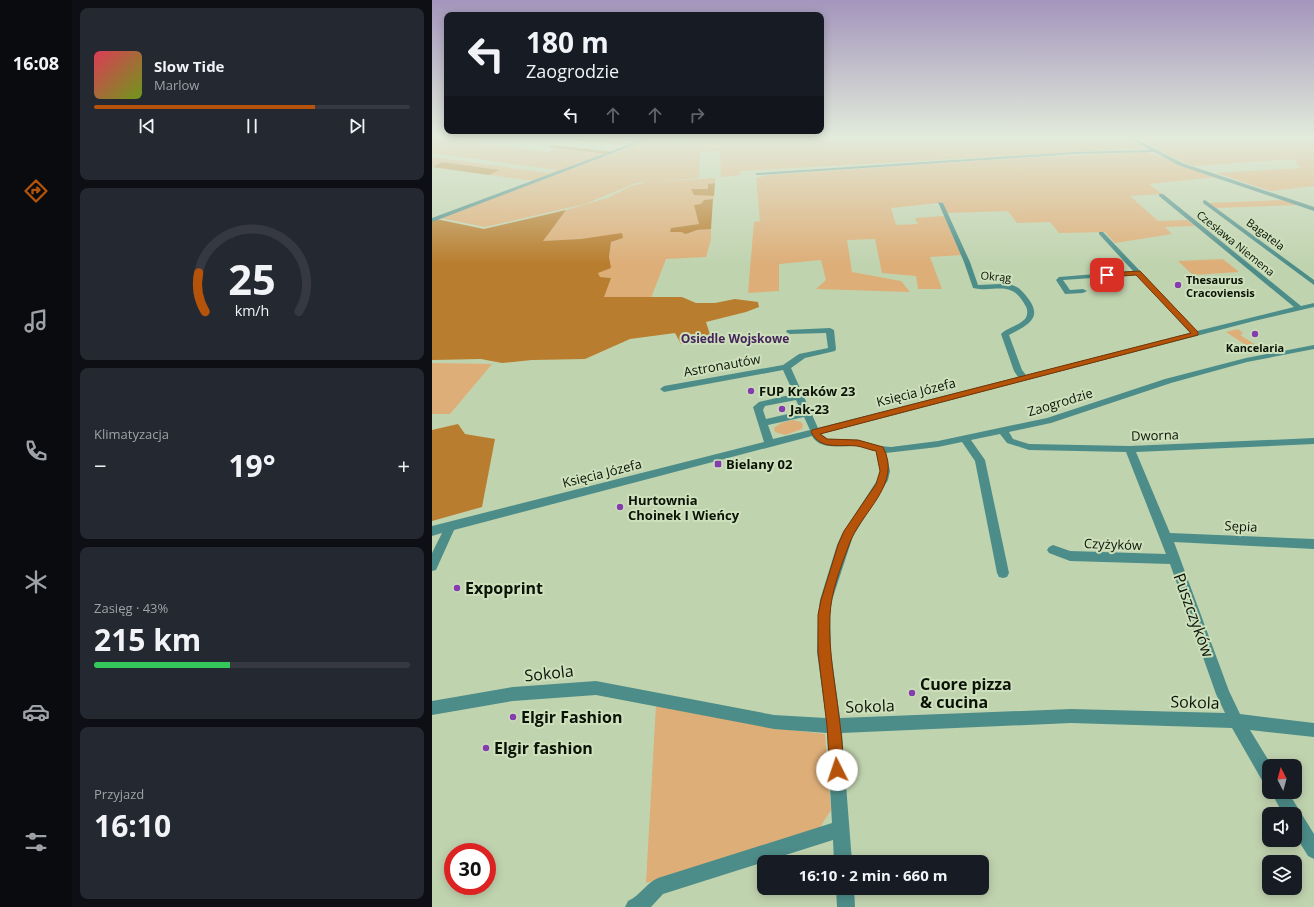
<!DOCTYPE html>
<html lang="pl">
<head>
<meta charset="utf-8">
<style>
  body { margin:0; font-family:"Open Sans",sans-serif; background:#242831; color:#f1f3f6; height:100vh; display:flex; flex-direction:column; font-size:15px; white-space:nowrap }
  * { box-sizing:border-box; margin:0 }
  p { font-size:13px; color:#9ea1a6 }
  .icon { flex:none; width:22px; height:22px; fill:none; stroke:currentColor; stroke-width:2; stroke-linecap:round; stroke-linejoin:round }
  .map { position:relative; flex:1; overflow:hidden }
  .side { display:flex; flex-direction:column; gap:8px; padding:8px; background:#0d0f14; width:360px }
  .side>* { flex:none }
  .guide { position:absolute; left:12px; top:12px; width:380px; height:122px; border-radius:8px; box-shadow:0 2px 10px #0003; background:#171b24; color:#f1f3f6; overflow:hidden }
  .needle { width:26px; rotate:354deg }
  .fabs { position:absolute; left:830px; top:759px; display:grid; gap:8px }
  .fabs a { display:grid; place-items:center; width:40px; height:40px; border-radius:8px; background:#171b24; box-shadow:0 2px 10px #0003; font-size:20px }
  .speed { position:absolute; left:12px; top:843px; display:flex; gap:8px; font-size:20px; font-weight:700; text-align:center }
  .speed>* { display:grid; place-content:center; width:52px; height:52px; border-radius:50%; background:#171b24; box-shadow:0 2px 10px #0003; line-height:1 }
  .speed .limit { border:6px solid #d22; background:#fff; color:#111 }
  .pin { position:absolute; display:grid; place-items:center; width:34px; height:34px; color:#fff; margin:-17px; border-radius:8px; box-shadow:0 2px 6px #0006 }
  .me { position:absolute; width:44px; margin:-22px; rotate:356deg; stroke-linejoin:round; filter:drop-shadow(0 0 3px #0008) }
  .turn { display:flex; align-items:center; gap:14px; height:84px; padding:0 16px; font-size:18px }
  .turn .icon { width:52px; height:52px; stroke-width:2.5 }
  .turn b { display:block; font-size:28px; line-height:34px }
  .lanes { display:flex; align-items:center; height:38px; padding:0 16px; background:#0003; justify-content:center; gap:20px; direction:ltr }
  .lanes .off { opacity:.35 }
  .big { font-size:30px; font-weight:700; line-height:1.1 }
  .side .tile { flex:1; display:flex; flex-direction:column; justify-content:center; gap:6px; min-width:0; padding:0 14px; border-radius:8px; background:#242831 }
  .side .dial { align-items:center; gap:0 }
  .dial svg { height:104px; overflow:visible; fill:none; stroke:#363941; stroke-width:7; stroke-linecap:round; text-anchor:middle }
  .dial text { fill:#f1f3f6; stroke:none }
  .song { display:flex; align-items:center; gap:12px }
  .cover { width:48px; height:48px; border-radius:6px; background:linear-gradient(135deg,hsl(350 70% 55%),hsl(80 70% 35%)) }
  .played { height:4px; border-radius:2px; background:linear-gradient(90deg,#b45309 70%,#363941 70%) }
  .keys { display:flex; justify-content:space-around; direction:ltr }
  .heat { display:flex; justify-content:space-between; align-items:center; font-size:22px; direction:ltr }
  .charge { height:6px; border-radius:3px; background:linear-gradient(90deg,#34c759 43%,#363941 0) }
  .trip { position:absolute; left:325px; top:855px; width:232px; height:40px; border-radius:8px; background:#171b24; box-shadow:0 2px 10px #0003; font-weight:700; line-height:40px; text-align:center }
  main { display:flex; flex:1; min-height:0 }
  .tab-bar { display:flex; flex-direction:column; width:72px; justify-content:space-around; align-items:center; background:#090b0e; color:#9ea1a6 }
  .tab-bar .icon { width:28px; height:28px }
  .tab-bar .current { color:#b45309 }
  .tab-bar b { font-size:18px; color:#f1f3f6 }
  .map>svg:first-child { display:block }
  .green { fill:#ddae78 }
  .forest { fill:#b87d2e }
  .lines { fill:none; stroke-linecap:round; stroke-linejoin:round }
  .minor { fill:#4d8d89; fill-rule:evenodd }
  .route { fill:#b45309; stroke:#753606 }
  .poi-dot { fill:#843cae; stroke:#cde0bc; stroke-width:1.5 }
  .labels { text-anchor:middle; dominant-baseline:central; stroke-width:4; stroke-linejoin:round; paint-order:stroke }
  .far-street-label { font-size:11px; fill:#0b1206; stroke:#cde0bc }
  .far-poi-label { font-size:11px; font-weight:bold; fill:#0b1206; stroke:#cde0bc; text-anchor:start }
  .far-neighbourhood-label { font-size:12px; font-weight:bold; fill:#45235b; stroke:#cde0bc }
  .street-label { font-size:13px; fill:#0b1206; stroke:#cde0bc }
  .poi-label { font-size:13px; font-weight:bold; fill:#0b1206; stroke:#cde0bc; text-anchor:start }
  .near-poi-label { font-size:16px; font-weight:bold; fill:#0b1206; stroke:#cde0bc; text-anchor:start }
  .near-street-label { font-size:16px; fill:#0b1206; stroke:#cde0bc }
</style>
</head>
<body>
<main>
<nav class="tab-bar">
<b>16:08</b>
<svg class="icon current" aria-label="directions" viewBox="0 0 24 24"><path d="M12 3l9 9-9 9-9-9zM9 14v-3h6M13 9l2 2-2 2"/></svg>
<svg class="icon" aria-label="music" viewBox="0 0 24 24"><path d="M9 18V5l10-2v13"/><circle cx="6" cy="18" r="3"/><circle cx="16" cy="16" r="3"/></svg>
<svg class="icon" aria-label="phone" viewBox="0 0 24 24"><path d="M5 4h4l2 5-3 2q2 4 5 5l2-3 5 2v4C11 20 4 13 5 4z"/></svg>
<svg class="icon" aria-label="climate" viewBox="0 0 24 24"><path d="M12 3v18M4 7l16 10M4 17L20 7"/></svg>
<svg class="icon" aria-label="car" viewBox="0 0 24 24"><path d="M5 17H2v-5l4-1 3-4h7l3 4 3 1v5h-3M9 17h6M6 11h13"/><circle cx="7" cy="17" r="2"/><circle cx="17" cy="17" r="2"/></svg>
<svg class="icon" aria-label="filters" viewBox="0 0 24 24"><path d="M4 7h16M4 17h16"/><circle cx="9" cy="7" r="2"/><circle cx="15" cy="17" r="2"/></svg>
</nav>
<section class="side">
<div class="tile">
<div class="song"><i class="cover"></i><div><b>Slow Tide</b><p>Marlow</p></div></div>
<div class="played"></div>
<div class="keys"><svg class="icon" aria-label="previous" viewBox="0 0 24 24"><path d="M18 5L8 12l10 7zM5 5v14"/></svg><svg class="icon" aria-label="pause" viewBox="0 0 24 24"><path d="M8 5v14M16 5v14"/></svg><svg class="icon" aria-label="next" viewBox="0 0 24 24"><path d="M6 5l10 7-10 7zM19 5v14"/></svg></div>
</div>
<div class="tile dial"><svg viewBox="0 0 100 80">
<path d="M14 69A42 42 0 1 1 86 69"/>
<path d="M14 69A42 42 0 0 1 9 39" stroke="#b45309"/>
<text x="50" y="56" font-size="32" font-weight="700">25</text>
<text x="50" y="72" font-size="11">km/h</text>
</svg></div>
<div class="tile"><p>Klimatyzacja</p>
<div class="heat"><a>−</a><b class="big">19°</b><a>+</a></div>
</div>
<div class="tile"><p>Zasięg · 43%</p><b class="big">215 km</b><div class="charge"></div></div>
<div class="tile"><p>Przyjazd</p><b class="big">16:10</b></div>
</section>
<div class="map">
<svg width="882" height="907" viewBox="0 0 882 907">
  <rect width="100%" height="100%" fill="#c0d3af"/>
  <path class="green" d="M 0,137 L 52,141 L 47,144 L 117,152 L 124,148 L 175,154 L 103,181 L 57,175 L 67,170 L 10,162 L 0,166 L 0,157 L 117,173 L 125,170 L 0,153 Z
    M 110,137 L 152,137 L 199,143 L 213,137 L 219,137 L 195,146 Z
    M 251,137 L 693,137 L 713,148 L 309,171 L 308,175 L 289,177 L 288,151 L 268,152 L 267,178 L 204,183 L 153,204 L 53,227 L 9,218 L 219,139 L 251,142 L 255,138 Z
    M 704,137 L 882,137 L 882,186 L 838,191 L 784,173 L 868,168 L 861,159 L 761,166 L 738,156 Z
    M 714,152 L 784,177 L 717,184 L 730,194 L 698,196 L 726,221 L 755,220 L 763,226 L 733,227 L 740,234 L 683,243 L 673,232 L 627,233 L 618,222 L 585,223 L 576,211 L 514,213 L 508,201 L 506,203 L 459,208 L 464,225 L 486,224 L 483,218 L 512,216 L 529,255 L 498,257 L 510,289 L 486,289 L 484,276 L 450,273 L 443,239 L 415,240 L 420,272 L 469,281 L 478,292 L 384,289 L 394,280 L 389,260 L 347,264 L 347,291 L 316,293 L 322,222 L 328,221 L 324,178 L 336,175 L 556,160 Z
    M 283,178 L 283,183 L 276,184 L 276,189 L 267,190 L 262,195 L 282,196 L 281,199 L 272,200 L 267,224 L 239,228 L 238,232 L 249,232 L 254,234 L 265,230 L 279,229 L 279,239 L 274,257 L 234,259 L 219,298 L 171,297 L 179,278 L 168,277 L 166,273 L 177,257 L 179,242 L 191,238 L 110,241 L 134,210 L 175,198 L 199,186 L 216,182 Z
    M 851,200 L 865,205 L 783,208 L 776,203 Z
    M 791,259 L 807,272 L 761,275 L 746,261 Z
    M 806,329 L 811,333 L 808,335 L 827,347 L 820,349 L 794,332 Z
    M 0,363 L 60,364 L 18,414 L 0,414 Z
    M 361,420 L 369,422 L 371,425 L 370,429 L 353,435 L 343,432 L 342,428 L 349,423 Z
    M 224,705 L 335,727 L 393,734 L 399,810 L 387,829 L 214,883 Z"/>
  <path class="forest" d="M 120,145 L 181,152 L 175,154 L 116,147 Z
    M 10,162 L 68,170 L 57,175 L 0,167 Z
    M 283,183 L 282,196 L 262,195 L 259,189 L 276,189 L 276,184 Z
    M 281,199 L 279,229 L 265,230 L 254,234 L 249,232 L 238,232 L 239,228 L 267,224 L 262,205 L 269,204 L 272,200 Z
    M 134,210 L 111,241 L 149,239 L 190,233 L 191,238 L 179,242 L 177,257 L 179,268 L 166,273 L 168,277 L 179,278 L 172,297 L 250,297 L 264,303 L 283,303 L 303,299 L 326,302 L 327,307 L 314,312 L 274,322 L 280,341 L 249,344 L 243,333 L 198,339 L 153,359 L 100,360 L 70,363 L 49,359 L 0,360 L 0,221 L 4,219 L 52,229 Z
    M 26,424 L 33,434 L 63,439 L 50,507 L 0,521 L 0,430 Z"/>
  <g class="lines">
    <path class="minor" d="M 217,137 L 223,137 L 0,222 L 0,218 Z
      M 695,137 L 700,137 L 750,163 L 882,207 L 882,211 L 746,165 L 722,152 L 643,154 L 325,175 L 323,174 L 325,173 L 643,152 L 718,150 Z
      M 727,194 L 731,194 L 869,306 L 882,303 L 882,307 L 822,321 L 389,434 L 396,439 L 426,440 L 448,446 L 459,447 L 506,441 L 615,418 L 733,379 L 814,358 L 882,345 L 882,349 L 815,362 L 739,383 L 619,423 L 577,432 L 581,439 L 597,444 L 698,446 L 882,438 L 882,444 L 704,452 L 738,533 L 882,539 L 882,549 L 742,542 L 797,691 L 808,714 L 882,723 L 882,737 L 818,730 L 840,766 L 837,766 L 837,784 L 831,782 L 800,728 L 639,723 L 410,733 L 420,862 L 402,862 L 401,840 L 231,894 L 219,907 L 193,907 L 196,901 C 208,896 214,883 226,878 L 400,823 L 395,733 L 342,729 L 164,695 L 81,701 L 0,715 L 0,701 L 81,687 L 164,681 L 342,715 L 394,718 L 385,652 L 386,615 L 388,600 L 405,545 L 410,534 L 446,479 L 448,471 L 444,451 C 438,450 431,447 425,446 C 412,445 388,451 380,436 L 22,530 L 4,570 L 0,571 L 0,553 L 10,533 L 0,536 L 0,526 L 332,442 L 321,407 L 327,402 L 362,394 L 351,370 L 232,392 L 228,389 L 232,386 L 351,365 L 367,354 L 396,348 L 394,333 L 358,334 L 354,332 L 355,330 L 398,328 L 402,330 L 404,349 L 403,351 L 373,358 L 359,368 L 386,428 L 586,377 L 582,371 L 569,334 C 575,328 586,326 593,319 C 596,315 596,309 593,305 C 579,279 563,293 541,288 L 532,262 L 506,202 L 511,203 L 538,262 L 546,285 C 557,285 570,283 580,285 C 587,287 591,292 595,297 C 612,318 596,325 577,335 L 590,370 L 594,375 L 758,333 L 705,275 L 631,280 L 638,290 L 651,289 L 655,291 L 651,293 L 633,294 L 624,280 L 627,277 L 701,271 L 667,234 L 667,232 L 671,232 L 765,331 L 862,307 L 727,196 ZM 364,400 L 369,411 L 334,419 L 331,410 L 333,406 ZM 372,417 L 378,430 L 341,439 L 336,425 ZM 568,434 L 575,443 L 597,450 L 694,452 L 734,554 L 638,551 L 621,545 L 617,547 L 615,550 L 617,553 L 638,561 L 738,564 L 784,694 L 793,713 L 639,709 L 408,718 L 399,652 L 398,615 L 400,600 L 421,536 L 456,480 L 458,471 L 454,453 L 506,447 L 530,442 L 543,461 L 565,573 L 567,577 L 571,578 L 575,577 L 577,573 L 553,460 L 539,440 Z
      M 773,200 L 882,280 L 882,285 L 771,203 L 771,201 Z
      M 839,792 L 856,792 L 882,834 L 882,859 L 876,856 L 863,835 L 863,814 L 851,814 Z
      M 404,888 L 422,888 L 423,907 L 405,907 Z"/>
  </g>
  <linearGradient id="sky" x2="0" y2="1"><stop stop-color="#a395bc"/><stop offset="0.52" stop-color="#e3ebdb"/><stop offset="1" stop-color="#e3ebdb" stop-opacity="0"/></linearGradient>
  <rect width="882" height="264" fill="url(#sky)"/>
  <path class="route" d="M 708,271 L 766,332 L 766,335 L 388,434 L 395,439 L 426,440 L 451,447 C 471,485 428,512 417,545 C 409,566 399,592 398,615 C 396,652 404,688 408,724 C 410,739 411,755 412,770 L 410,775 L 405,777 L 400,775 L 398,770 L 395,726 L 386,652 L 386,615 L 389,600 L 406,545 L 412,531 L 444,484 L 448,471 L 444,451 C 438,450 431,447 425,446 C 407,444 389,451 379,432 L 380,430 L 759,333 L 704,275 L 675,277 L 672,275 L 675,273 Z"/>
  <g class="poi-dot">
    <circle cx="746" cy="285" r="4"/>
    <circle cx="823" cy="334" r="4"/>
    <circle cx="319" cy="391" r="4"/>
    <circle cx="350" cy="409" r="4"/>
    <rect x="282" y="460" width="8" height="8" rx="2"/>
    <circle cx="188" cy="507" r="4"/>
    <circle cx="25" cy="588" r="4"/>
    <circle cx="480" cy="693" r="4"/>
    <circle cx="81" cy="717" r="4"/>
    <circle cx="54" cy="748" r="4"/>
  </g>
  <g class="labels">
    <g class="far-street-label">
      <text transform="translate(834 234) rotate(37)">Bagatela</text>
      <text transform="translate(804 243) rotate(39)">Czesława Niemena</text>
      <text transform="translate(564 276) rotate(5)">Okrąg</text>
    </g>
    <g class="far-poi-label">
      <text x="754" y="279">Thesaurus<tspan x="754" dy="13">Cracoviensis</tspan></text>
      <text x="823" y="347" text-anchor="middle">Kancelaria</text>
    </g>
    <g class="far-neighbourhood-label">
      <text x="303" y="338">Osiedle Wojskowe</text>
    </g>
    <g class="street-label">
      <text transform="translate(290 365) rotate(-10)">Astronautów</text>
      <text transform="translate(484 392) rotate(-14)">Księcia Józefa</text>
      <text transform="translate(628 402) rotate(-17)">Zaogrodzie</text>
      <text transform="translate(723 435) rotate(-2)">Dworna</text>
      <text transform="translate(170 473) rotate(-14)">Księcia Józefa</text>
      <text transform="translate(809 526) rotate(3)">Sępia</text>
      <text transform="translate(681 544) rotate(2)">Czyżyków</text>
    </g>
    <g class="poi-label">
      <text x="327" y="391">FUP Kraków 23</text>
      <text x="358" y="409">Jak-23</text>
      <text x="294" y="464">Bielany 02</text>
      <text x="196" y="500">Hurtownia<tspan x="196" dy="15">Choinek I Wieńcy</tspan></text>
    </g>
    <g class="near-poi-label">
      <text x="33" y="588">Expoprint</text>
      <text x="488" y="684">Cuore pizza<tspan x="488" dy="18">&amp; cucina</tspan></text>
      <text x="89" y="717">Elgir Fashion</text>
      <text x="62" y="748">Elgir fashion</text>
    </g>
    <g class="near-street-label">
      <text transform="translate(762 615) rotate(70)">Puszczyków</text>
      <text transform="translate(117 673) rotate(-6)">Sokola</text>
      <text transform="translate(763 702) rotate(2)">Sokola</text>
      <text transform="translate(438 706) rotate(-2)">Sokola</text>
    </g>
  </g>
</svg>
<div class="fabs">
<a><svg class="needle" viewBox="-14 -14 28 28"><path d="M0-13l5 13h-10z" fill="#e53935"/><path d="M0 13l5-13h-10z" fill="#9ea1a6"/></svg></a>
<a><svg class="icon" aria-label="sound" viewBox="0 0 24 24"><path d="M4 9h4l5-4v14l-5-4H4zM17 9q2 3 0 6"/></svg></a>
<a><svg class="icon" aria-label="layers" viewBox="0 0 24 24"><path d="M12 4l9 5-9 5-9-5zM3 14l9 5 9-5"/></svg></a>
</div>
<div class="speed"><div class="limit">30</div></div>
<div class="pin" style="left:675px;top:275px;background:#d93025"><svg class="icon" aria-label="arrive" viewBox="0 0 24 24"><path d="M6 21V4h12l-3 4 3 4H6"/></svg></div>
<svg class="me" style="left:405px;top:770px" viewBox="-20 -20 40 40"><circle r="19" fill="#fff"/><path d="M0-13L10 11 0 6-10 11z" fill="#b45309"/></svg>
<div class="trip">16:10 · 2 min · 660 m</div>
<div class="guide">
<div class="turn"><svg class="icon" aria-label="left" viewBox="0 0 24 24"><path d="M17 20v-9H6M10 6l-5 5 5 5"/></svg><div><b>180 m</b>Zaogrodzie</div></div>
<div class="lanes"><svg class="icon" aria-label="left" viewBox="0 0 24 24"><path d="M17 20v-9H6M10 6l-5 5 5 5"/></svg><svg class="icon off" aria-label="ahead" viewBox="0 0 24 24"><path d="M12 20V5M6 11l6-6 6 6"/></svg><svg class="icon off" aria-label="ahead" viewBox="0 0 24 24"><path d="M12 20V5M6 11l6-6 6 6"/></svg><svg class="icon off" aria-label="right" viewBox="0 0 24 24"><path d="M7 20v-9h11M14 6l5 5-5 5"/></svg></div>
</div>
</div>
</main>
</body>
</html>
